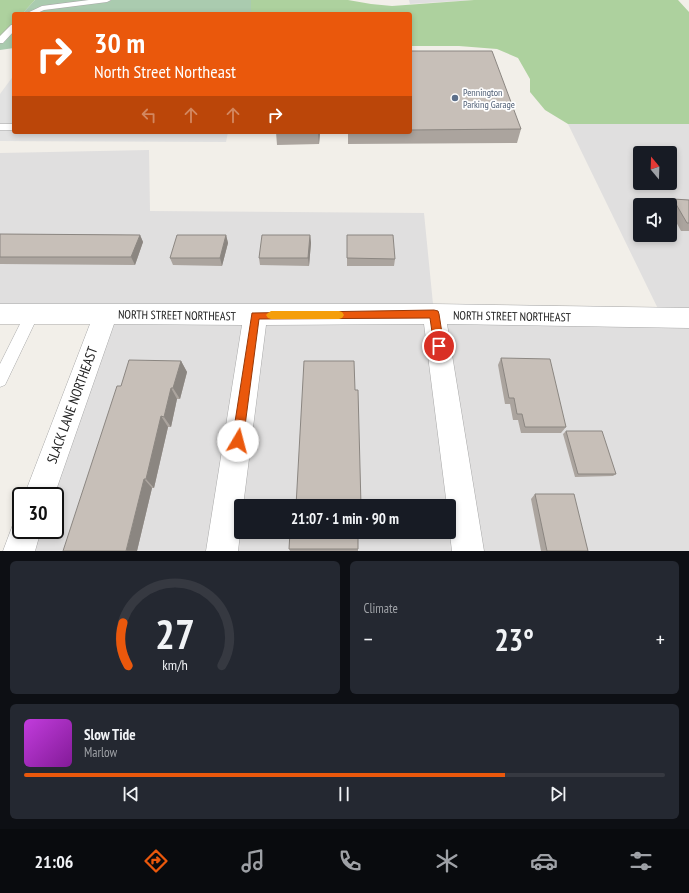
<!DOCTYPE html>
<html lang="en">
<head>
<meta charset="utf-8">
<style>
  body { margin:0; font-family:"PT Sans Narrow",sans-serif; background:#242831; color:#f1f3f6; height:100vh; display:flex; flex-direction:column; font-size:15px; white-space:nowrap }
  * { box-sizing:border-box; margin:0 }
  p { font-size:13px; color:#9ea1a6 }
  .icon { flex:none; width:22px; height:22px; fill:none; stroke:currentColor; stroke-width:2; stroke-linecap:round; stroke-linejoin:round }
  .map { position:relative; height:551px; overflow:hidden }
  .side { display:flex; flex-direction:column; gap:10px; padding:10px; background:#0d0f14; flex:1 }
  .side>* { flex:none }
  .hud { position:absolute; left:12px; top:12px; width:400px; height:122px; border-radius:4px; box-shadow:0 2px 6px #0003; background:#ea580c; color:#fff; overflow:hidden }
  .needle { width:26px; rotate:341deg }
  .fabs { position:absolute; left:633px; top:146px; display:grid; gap:8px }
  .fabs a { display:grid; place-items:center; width:44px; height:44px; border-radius:4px; background:#171b24; box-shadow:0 2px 6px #0003; font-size:20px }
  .speed { position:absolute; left:12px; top:487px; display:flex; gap:8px; font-size:20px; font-weight:700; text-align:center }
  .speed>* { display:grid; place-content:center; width:52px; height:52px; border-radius:50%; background:#171b24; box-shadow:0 2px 6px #0003; line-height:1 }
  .speed .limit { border:2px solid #111; border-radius:6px; background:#fff; color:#111 }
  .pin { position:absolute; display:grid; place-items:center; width:34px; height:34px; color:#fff; margin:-17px; border:2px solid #fff; border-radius:50%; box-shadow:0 1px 4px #0007 }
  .me { position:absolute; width:44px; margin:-22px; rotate:8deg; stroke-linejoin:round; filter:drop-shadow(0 0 3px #0008) }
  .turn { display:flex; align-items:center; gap:14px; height:84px; padding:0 16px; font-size:18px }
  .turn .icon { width:52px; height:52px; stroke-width:2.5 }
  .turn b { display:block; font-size:28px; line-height:34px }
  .lanes { display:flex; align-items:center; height:38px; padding:0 16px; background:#0003; justify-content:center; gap:20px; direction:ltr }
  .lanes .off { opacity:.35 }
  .big { font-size:30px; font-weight:600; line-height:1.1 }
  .side .card { flex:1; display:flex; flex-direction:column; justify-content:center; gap:6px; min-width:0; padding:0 14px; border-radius:6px; background:#242831 }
  .side .dial { align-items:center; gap:0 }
  .dial svg { height:104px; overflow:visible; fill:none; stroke:#363941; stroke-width:7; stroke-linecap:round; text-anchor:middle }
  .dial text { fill:#f1f3f6; stroke:none }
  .song { display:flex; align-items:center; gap:12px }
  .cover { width:48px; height:48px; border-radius:6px; background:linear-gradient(135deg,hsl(290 70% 55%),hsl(290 70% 35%)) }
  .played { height:4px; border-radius:2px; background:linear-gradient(90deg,#ea580c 75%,#363941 75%) }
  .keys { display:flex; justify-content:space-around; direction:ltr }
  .heat { display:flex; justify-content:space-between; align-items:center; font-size:22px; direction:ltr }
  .side .tiles { flex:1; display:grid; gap:10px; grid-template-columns:1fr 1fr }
  .card:last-child { grid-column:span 2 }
  .trip { position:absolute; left:234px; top:499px; width:222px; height:40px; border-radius:4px; background:#171b24; box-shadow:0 2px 6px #0003; font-weight:600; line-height:40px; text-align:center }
  .tabs { display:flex; height:64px; justify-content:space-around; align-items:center; background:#090b0e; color:#9ea1a6 }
  .tabs .icon { width:28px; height:28px }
  .tabs .selected { color:#ea580c }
  .tabs b { font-size:18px; color:#f1f3f6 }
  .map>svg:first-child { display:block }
  .residential { fill:#e0dfdf; fill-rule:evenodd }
  .forest { fill:#add19e }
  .cemetery { fill:#aacbaf }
  .parking { fill:#e2e2e2 }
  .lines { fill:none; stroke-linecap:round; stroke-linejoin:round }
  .service-casing { stroke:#a9a9a9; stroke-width:1 }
  .minor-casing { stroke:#a9a9a9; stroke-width:1 }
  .service { fill:#fff; fill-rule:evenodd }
  .minor { fill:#fff; fill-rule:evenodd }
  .wall { fill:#aba49e }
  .shaded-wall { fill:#8b8681 }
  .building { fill:#c7bfb8; stroke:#8b8681 }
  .route { fill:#ea580c; stroke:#983908 }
  .slow { fill:#f59e0b }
  .service-dot { fill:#5c6f8a; stroke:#fff; stroke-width:1.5 }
  .labels { text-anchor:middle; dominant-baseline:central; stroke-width:3.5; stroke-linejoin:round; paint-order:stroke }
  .far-service-label { font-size:10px; fill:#4e5e75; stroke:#fff; text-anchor:start }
  .street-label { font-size:12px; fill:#222; stroke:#fff }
  .near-street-label { font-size:14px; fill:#222; stroke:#fff }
</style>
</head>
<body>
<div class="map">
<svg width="689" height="551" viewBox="0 0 689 551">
  <rect width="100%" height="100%" fill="#f2efe9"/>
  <path class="residential" d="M 409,0 L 474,0 L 410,4 Z
    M 568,124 L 689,124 L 689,551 L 19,551 L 26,530 L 55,530 L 55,496 L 39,496 L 106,314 L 0,314 L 0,153 L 149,150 L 150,211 L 424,213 L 434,314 L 662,317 ZM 640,153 L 670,153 L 670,183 L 640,183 ZM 640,205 L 670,205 L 670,235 L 640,235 ZM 241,506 L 449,506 L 449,532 L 241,532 Z"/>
  <path class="forest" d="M 0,0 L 35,0 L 22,14 L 14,14 L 14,23 L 0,38 Z
    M 251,0 L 348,0 L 371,4 L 392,6 L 474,0 L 678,0 L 689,12 L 689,124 L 568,124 L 545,110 L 530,92 L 530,79 L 518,58 L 497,49 L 459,46 L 410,46 L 410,14 L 251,14 Z"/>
  <path class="cemetery" d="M 35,0 L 251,0 L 251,14 L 22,14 Z
    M 14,23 L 14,48 L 0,50 L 0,38 Z"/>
  <path class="parking" d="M 14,75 L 14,132 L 228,132 L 226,142 L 0,141 L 0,94 Z"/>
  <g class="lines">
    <g class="service-casing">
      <path id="service" d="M 89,0 L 111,0 L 107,2 L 44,10 L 35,14 L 25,14 L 42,6 Z
        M 11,25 L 14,25 L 14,31 L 3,43 L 0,43 L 0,36 Z
        M 0,124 L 14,124 L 14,130 L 0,130 Z
        M 32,308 L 37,310 L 39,314 L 5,385 L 0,387 L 0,364 L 27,310 Z"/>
    </g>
    <g class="minor-casing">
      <path id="minor" d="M 0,304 L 434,304 L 689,308 L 689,328 L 447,324 L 484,551 L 452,551 L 449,526 L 449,506 L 447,506 L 424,324 L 266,325 L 243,506 L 241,506 L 241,525 L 238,551 L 206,551 L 242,325 L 114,324 L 54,496 L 24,496 L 90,324 L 0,324 Z
        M 21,517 L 21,530 L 41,530 L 35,551 L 3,551 L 15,519 Z"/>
    </g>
    <use href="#service" class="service"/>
    <use href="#minor" class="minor"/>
  </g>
  <path class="wall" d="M 410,51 L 521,129 L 517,143 L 348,144 L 348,132 L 410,132 Z
    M 276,132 L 320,132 L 319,144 L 277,145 Z
    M 673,199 L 689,200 L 689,231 L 681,231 L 670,211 L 670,205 L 669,205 Z
    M 0,234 L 140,235 L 143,242 L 135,265 L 0,264 Z
    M 226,235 L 228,243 L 222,266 L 173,265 L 170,258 Z
    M 310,235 L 311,243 L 309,266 L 260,265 L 259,258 Z
    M 347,235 L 395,259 L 394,266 L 347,266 Z
    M 501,358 L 566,427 L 561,433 L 521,433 L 518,420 L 513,420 L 510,404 L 505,404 L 498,365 Z
    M 181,361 L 187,372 L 180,399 L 177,399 L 171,427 L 168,427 L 154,488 L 152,488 L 137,551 L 121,386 Z
    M 566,431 L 616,474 L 613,476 L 575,477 L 563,434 Z
    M 535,494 L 588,551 L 541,551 L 531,499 Z
    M 358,532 L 358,551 L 290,551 L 289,549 Z"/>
  <path class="shaded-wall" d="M 318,132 L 320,132 L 319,144 Z
    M 140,235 L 143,242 L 135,265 L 131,257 Z
    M 226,235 L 228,243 L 222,266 L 220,258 Z
    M 310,235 L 311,243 L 309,266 L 308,258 Z
    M 181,361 L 187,372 L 180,399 L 173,388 Z
    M 171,388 L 177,399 L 171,427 L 164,417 Z
    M 161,416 L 168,427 L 154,488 L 146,479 Z
    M 144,479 L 152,488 L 137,551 L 126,551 Z"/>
  <path class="building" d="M 410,51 L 492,51 L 521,129 L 410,130 Z
    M 673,199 L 689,200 L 689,223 L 687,223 Z
    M 0,234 L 140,235 L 131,257 L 0,257 Z
    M 177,235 L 226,235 L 220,258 L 170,258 Z
    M 262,235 L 310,235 L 308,258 L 259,258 Z
    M 347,235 L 393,235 L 395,259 L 347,258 Z
    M 501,358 L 550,359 L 566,427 L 525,427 L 522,414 L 517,414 L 514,398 L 509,398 Z
    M 129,360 L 181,361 L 173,388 L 171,388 L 164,417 L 161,416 L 146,479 L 144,479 L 126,551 L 63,551 L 117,386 L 121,386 Z
    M 304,361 L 354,361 L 355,390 L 358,390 L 361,506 L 296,506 Z
    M 566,431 L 602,431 L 616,474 L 578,474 Z
    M 535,494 L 574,494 L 588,551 L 547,551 Z
    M 290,532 L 358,532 L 358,549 L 289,549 Z"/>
  <path class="route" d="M 434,310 L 438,311 L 439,314 L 444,346 L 442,349 L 439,350 L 435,349 L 434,346 L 430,318 L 259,319 L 243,441 L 242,445 L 238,447 L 233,445 L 232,441 L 252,313 Z"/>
  <path class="slow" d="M 271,311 L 339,311 L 342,312 L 344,315 L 342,318 L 339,319 L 271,319 L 268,318 L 266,315 L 268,313 Z"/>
  <circle class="service-dot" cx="455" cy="98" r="4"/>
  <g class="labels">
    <g class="far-service-label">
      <text x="463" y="92">Pennington<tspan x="463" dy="12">Parking Garage</tspan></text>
    </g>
    <g class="street-label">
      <text transform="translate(177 315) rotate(1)">NORTH STREET NORTHEAST</text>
      <text transform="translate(512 316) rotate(1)">NORTH STREET NORTHEAST</text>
    </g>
    <g class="near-street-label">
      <text transform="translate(72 405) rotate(-70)">SLACK LANE NORTHEAST</text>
    </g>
  </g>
</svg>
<div class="fabs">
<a><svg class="needle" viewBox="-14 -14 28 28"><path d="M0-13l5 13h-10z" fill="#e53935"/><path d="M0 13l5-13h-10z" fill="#9ea1a6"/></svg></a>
<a><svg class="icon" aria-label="sound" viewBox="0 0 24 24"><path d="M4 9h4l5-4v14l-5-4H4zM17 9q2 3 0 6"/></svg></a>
</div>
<div class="speed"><div class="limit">30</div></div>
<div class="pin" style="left:439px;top:346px;background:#d93025"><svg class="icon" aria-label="arrive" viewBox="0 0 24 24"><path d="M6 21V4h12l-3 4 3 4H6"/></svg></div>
<svg class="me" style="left:238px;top:441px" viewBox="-20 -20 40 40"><circle r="19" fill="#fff"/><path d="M0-13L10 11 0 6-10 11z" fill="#ea580c"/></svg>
<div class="trip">21:07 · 1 min · 90 m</div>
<div class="hud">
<div class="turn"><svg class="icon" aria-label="right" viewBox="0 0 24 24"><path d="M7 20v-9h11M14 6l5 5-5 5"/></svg><div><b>30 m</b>North Street Northeast</div></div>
<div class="lanes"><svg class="icon off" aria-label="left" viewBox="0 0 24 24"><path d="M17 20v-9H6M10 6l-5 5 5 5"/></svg><svg class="icon off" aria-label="ahead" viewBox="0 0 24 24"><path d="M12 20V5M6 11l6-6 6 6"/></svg><svg class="icon off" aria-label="ahead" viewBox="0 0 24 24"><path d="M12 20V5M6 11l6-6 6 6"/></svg><svg class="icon" aria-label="right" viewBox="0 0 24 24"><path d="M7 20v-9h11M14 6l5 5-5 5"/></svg></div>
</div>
</div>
<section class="side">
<div class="tiles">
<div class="card dial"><svg viewBox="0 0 100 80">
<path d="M14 69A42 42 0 1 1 86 69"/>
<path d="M14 69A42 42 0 0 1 10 36" stroke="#ea580c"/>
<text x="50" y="56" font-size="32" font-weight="700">27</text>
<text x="50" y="72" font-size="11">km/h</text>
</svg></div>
<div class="card"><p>Climate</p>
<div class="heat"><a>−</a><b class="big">23°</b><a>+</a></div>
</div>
<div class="card">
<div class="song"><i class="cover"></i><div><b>Slow Tide</b><p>Marlow</p></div></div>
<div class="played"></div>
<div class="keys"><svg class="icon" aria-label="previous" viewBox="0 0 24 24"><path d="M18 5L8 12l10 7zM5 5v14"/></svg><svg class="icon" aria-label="pause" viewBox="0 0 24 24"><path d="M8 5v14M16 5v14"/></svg><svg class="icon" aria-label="next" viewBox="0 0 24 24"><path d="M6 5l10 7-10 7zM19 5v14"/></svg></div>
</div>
</div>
</section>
<nav class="tabs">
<b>21:06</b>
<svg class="icon selected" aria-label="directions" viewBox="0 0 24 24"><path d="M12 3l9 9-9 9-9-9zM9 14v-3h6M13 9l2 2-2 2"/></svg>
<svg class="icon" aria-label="music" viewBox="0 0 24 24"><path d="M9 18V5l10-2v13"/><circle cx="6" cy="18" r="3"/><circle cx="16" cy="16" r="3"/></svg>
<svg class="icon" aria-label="phone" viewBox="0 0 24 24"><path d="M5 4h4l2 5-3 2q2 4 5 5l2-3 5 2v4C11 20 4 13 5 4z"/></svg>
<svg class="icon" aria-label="climate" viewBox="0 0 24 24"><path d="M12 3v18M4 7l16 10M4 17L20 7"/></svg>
<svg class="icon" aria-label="car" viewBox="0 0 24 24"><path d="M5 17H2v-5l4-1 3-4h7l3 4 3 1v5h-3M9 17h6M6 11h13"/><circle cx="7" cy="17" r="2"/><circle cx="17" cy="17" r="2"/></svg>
<svg class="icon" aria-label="filters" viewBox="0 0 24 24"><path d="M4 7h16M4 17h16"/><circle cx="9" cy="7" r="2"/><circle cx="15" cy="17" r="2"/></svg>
</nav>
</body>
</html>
